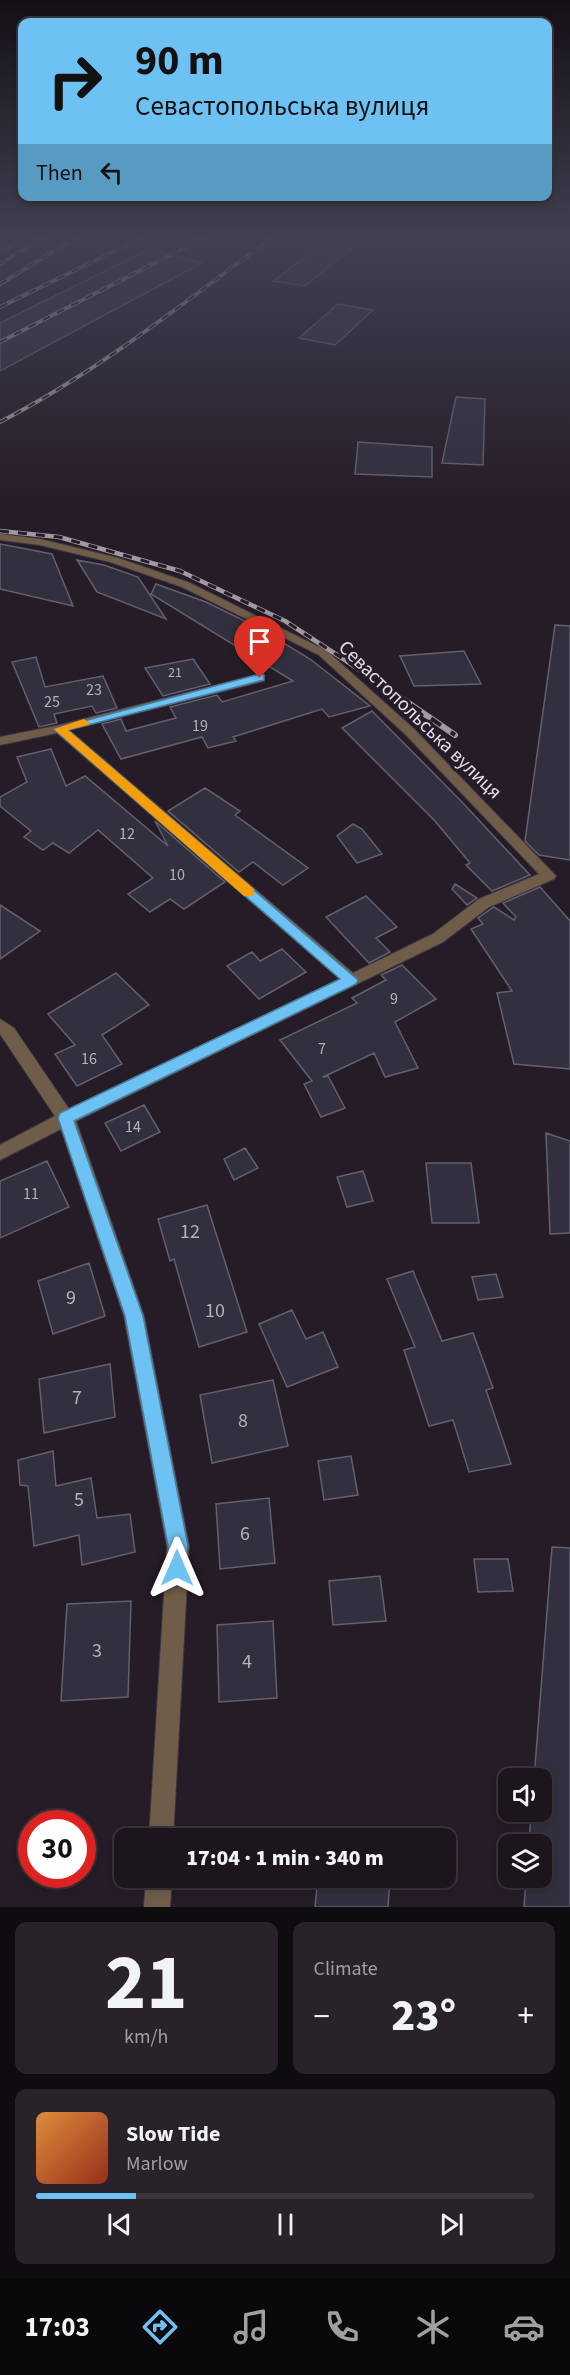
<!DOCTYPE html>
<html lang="en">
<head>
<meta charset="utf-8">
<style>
  body { margin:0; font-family:"Source Sans 3",sans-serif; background:#29222a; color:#f1f3f6; height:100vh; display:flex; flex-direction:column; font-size:22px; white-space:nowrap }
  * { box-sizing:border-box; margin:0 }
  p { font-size:20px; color:#a09fa4 }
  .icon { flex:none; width:33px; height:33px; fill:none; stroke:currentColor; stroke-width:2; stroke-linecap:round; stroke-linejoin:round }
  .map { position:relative; height:1907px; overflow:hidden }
  .details { display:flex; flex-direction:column; gap:15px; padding:15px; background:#0f0c10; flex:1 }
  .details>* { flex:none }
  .guide { position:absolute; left:18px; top:18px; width:534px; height:183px; border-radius:12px; box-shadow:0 3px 9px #0003,0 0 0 2px #3a343b; background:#6ec2f3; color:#111; overflow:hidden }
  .fabs { position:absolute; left:498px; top:1768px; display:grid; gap:12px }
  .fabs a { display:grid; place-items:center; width:54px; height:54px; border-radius:12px; background:#1c151d; box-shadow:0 3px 9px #0003,0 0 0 2px #3a343b; font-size:30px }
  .speed { position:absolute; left:18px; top:1810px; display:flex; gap:12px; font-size:30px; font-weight:700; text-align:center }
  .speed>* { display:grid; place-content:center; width:78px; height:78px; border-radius:50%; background:#1c151d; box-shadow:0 3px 9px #0003,0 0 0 2px #3a343b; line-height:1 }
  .speed .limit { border:9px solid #d22; background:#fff; color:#111 }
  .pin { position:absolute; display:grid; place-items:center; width:51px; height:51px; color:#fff; margin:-62px -26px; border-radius:50% 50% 50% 0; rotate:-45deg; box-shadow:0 0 6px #0007 }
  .pin .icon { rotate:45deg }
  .me { position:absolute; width:66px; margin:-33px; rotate:0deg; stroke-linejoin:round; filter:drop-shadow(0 0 4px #0008) }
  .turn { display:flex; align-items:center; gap:21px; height:126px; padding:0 18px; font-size:27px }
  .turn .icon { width:78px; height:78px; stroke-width:2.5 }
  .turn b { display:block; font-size:42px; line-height:51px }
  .then { display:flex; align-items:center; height:57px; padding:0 18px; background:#0003; gap:12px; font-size:22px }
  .big { font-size:45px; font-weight:800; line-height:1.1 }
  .details .card { flex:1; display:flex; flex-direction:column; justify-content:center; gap:9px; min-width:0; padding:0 21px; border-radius:12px; background:#29222a }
  .details .dial { align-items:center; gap:0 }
  .dial b { font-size:78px; line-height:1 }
  .song { display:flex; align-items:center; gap:18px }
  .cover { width:72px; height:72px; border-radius:9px; background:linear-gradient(135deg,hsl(30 70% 55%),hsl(10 70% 35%)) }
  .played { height:6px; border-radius:3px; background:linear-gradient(90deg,#6ec2f3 20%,#3a343b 20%) }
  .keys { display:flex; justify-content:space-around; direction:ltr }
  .heat { display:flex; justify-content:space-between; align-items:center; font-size:33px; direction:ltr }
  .details .tiles { flex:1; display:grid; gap:15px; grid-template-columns:1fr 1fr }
  .card:last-child { grid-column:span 2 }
  .trip { position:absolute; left:114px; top:1828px; width:342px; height:60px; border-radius:12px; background:#1c151d; box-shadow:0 3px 9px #0003,0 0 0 2px #3a343b; font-weight:800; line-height:60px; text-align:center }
  .menu { display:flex; height:96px; justify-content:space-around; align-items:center; background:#0b080c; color:#a09fa4 }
  .menu .icon { width:42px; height:42px }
  .menu .on { color:#6ec2f3 }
  .menu b { font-size:27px; color:#f1f3f6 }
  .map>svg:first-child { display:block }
  .building { fill:#32303e; stroke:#626070; stroke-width:1.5 }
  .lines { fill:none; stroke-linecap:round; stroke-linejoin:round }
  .minor-casing { stroke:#403741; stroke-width:2 }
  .minor { fill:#6f5d4a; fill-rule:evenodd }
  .rail-far2-casing { stroke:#a199a2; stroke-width:4 }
  .rail-far1-casing { stroke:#a199a2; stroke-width:4.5 }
  .rail-casing { stroke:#a199a2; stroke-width:6 }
  .rail-far2 { stroke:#261c27; stroke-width:2; stroke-dasharray:8; stroke-linecap:butt }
  .rail-far1 { stroke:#261c27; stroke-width:3; stroke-dasharray:9; stroke-linecap:butt }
  .rail { stroke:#261c27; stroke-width:4; stroke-dasharray:12; stroke-linecap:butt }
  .route { fill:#6ec2f3; stroke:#487e9e; stroke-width:1.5 }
  .slow { fill:#f59e0b }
  .labels { text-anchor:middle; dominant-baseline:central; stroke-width:6; stroke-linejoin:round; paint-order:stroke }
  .far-number-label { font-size:14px; fill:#b7b1ba }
  .number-label { font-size:16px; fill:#b7b1ba }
  .street-label { font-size:20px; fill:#e3dce4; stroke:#261c27 }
  .near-number-label { font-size:20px; fill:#b7b1ba }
</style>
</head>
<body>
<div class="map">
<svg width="570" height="1907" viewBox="0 0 570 1907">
  <rect width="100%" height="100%" fill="#261c27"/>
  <path class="building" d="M 327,240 L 362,240 L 305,286 L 274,281 Z
    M 150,249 L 202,263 L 0,371 L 0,323 Z
    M 338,304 L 373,310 L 335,345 L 299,338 Z
    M 456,397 L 485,399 L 483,465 L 442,463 Z
    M 358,442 L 432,447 L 432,477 L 355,474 Z
    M 0,544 L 52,554 L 73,606 L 0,589 Z
    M 77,560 L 104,565 L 138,577 L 166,619 L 97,592 Z
    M 156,584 L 206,602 L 259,628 L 310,659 L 370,706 L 329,717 L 322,709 L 233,737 L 236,741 L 208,748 L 202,737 L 121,759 L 102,724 L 121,719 L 126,731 L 176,718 L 170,707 L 217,695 L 222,702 L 293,681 L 151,594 Z
    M 555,625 L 570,626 L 570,860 L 539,855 L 525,841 Z
    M 464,651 L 481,684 L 414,686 L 400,656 Z
    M 36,657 L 45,687 L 103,676 L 117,708 L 96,713 L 92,706 L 54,714 L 57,723 L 39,727 L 12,662 Z
    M 193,659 L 210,684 L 163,696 L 145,668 Z
    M 372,711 L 460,800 L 530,875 L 492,891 L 466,865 L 470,863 L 435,821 L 342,728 Z
    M 51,749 L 66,786 L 85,776 L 168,846 L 155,821 L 225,882 L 184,909 L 170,899 L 150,912 L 128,894 L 153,878 L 98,830 L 69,853 L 53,843 L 43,850 L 24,837 L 31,831 L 0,806 L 0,797 L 27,782 L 17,757 Z
    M 205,788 L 240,811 L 235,815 L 308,868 L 283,885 L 253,862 L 239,872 L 168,811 Z
    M 353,824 L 362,829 L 382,854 L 357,863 L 337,836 Z
    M 455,884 L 477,898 L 467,905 L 452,889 Z
    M 540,887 L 570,921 L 570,1069 L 514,1064 L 497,993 L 512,991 L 471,929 L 483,924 L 478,918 L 494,907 L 514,920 L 516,917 L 503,903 Z
    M 366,896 L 397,927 L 376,938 L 390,952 L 369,963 L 326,917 Z
    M 0,905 L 40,931 L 0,959 Z
    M 282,949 L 306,972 L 259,999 L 227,966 L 252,952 L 260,961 Z
    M 402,965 L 436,999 L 395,1022 L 418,1068 L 385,1077 L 374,1053 L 323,1077 L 328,1076 L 345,1108 L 321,1117 L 304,1084 L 312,1081 L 280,1040 L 357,1003 L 352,998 L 386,980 L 381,975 Z
    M 116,973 L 149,1005 L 102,1035 L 122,1064 L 77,1086 L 55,1054 L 75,1045 L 48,1014 Z
    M 144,1105 L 160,1132 L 121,1151 L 105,1123 Z
    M 546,1133 L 570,1141 L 570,1233 L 550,1234 Z
    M 245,1148 L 258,1168 L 234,1180 L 224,1159 Z
    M 47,1161 L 69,1207 L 0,1238 L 0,1181 Z
    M 426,1163 L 471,1163 L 479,1223 L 432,1223 Z
    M 363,1171 L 373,1201 L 347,1207 L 337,1177 Z
    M 207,1205 L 247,1332 L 199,1347 L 174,1259 L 170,1261 L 158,1219 Z
    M 89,1263 L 105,1316 L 53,1334 L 38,1281 Z
    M 413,1271 L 442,1341 L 473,1333 L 493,1388 L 486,1390 L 511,1464 L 469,1472 L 453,1420 L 429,1426 L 404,1350 L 415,1347 L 387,1279 Z
    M 496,1274 L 503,1297 L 478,1300 L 472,1277 Z
    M 292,1310 L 306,1339 L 323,1332 L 338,1367 L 287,1387 L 259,1324 Z
    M 110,1364 L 115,1417 L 44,1433 L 39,1379 Z
    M 273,1380 L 288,1446 L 212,1463 L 200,1395 Z
    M 53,1451 L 56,1486 L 91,1478 L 97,1518 L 130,1514 L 135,1552 L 82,1565 L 79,1535 L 34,1546 L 28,1486 L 20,1485 L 18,1460 Z
    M 351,1456 L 358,1495 L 324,1500 L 318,1461 Z
    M 269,1498 L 275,1563 L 220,1569 L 216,1504 Z
    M 552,1547 L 570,1548 L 570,1907 L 524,1907 L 526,1878 L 542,1878 L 542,1845 L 529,1845 L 531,1812 L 542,1812 L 542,1779 L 534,1779 Z
    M 474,1559 L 508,1559 L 513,1591 L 478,1592 Z
    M 380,1576 L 386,1621 L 333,1625 L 329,1581 Z
    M 131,1601 L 128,1697 L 61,1701 L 67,1604 Z
    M 273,1621 L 277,1698 L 219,1702 L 217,1625 Z
    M 318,1878 L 390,1878 L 388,1907 L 315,1907 Z"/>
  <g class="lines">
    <g class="minor-casing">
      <path id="minor" d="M 0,534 L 40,539 L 118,558 L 190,583 L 327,651 L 414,729 L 556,876 L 554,879 L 489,907 L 443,942 L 76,1121 L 144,1316 L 189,1546 L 173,1839 L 149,1839 L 167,1546 L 124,1316 L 61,1129 L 0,1160 L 0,1145 L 55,1116 L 0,1034 L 0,1019 L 14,1028 L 69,1109 L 340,979 L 57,733 L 0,745 L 0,737 L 60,725 L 260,674 L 264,675 L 264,681 L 69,730 L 353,973 L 433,934 L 479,899 L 539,874 L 406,735 L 319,655 L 182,587 L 110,562 L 40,545 L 0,540 Z
        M 146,1878 L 172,1878 L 170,1907 L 144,1907 Z"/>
    </g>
    <use href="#minor" class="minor"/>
    <g class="rail-far2-casing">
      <path id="rail-far2" d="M 0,252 L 21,240
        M 0,264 L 40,240
        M 0,284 L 72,240
        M 0,307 L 137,240
        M 0,342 L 200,240
        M 0,422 C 97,372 181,305 269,240"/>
    </g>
    <g class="rail-far1-casing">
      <path id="rail-far1" d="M 0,531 L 59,537 L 180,571 L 285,621 L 354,666"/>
    </g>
    <g class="rail-casing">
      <path id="rail" d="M 352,664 L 455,735"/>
    </g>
    <use href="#rail-far2" class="rail-far2"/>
    <use href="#rail-far1" class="rail-far1"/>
    <use href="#rail" class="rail"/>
  </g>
  <linearGradient id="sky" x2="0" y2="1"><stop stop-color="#150f15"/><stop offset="0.47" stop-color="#414052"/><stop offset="1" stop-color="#414052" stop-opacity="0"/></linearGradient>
  <rect width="570" height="507" fill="url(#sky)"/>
  <path class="route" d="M 260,674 L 264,675 L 264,680 L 68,730 L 358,980 L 356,984 L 74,1121 L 143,1316 L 188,1546 L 184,1575 L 177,1578 L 169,1575 L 167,1568 L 168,1546 L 125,1316 L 58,1118 L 60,1113 L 340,979 L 54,729 Z"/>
  <path class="slow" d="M 84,719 L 90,723 L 88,725 L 68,730 L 254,889 L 254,896 L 244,896 L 54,729 Z"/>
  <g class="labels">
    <g class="far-number-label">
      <text x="175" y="673">21</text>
    </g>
    <g class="number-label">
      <text x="94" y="690">23</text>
      <text x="52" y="702">25</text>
      <text x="200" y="726">19</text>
      <text x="127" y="834">12</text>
      <text x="177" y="875">10</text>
      <text x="394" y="999">9</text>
      <text x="322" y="1049">7</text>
      <text x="89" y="1059">16</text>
      <text x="133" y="1127">14</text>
      <text x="31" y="1194">11</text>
    </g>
    <g class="street-label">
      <text transform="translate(420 720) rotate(44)">Севастопольська вулиця</text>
    </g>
    <g class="near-number-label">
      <text x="190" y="1232">12</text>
      <text x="71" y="1298">9</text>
      <text x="215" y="1311">10</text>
      <text x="77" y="1398">7</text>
      <text x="243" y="1421">8</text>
      <text x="79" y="1500">5</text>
      <text x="245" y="1534">6</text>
      <text x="97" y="1651">3</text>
      <text x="247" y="1662">4</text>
    </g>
  </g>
</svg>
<div class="fabs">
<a><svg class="icon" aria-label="sound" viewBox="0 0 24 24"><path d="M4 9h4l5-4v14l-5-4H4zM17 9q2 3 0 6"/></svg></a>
<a><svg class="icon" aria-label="layers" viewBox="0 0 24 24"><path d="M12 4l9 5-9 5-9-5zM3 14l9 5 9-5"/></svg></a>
</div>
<div class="speed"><div class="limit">30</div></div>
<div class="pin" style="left:260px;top:678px;background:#d93025"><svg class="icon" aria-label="arrive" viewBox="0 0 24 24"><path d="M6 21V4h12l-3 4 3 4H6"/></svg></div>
<svg class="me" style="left:177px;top:1568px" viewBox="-20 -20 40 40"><path d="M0-17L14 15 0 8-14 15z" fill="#6ec2f3" stroke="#fff" stroke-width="4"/></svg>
<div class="trip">17:04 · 1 min · 340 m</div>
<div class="guide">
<div class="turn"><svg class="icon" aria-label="right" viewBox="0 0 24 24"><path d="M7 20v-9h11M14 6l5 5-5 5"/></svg><div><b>90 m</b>Севастопольська вулиця</div></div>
<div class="then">Then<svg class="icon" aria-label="left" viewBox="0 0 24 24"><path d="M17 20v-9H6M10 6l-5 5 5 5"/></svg></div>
</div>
</div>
<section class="details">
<div class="tiles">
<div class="card dial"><b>21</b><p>km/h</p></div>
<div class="card"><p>Climate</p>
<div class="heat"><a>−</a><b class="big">23°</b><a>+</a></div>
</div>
<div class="card">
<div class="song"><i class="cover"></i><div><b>Slow Tide</b><p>Marlow</p></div></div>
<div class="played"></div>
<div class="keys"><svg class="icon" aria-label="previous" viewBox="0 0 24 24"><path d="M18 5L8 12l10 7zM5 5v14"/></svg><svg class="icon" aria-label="pause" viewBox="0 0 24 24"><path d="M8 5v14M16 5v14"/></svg><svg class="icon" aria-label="next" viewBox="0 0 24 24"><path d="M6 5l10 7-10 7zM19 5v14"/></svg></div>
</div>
</div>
</section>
<nav class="menu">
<b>17:03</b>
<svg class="icon on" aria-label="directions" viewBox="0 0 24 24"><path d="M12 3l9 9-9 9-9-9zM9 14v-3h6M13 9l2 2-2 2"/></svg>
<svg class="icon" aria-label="music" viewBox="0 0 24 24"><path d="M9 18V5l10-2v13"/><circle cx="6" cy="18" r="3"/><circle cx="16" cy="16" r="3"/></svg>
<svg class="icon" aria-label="phone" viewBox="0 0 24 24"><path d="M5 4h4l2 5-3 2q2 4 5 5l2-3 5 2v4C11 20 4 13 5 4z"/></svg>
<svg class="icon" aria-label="climate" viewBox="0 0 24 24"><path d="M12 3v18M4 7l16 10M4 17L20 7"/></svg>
<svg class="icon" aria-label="car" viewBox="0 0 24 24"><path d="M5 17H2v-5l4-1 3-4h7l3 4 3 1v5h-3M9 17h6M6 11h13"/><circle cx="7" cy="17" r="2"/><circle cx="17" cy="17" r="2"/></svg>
</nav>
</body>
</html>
